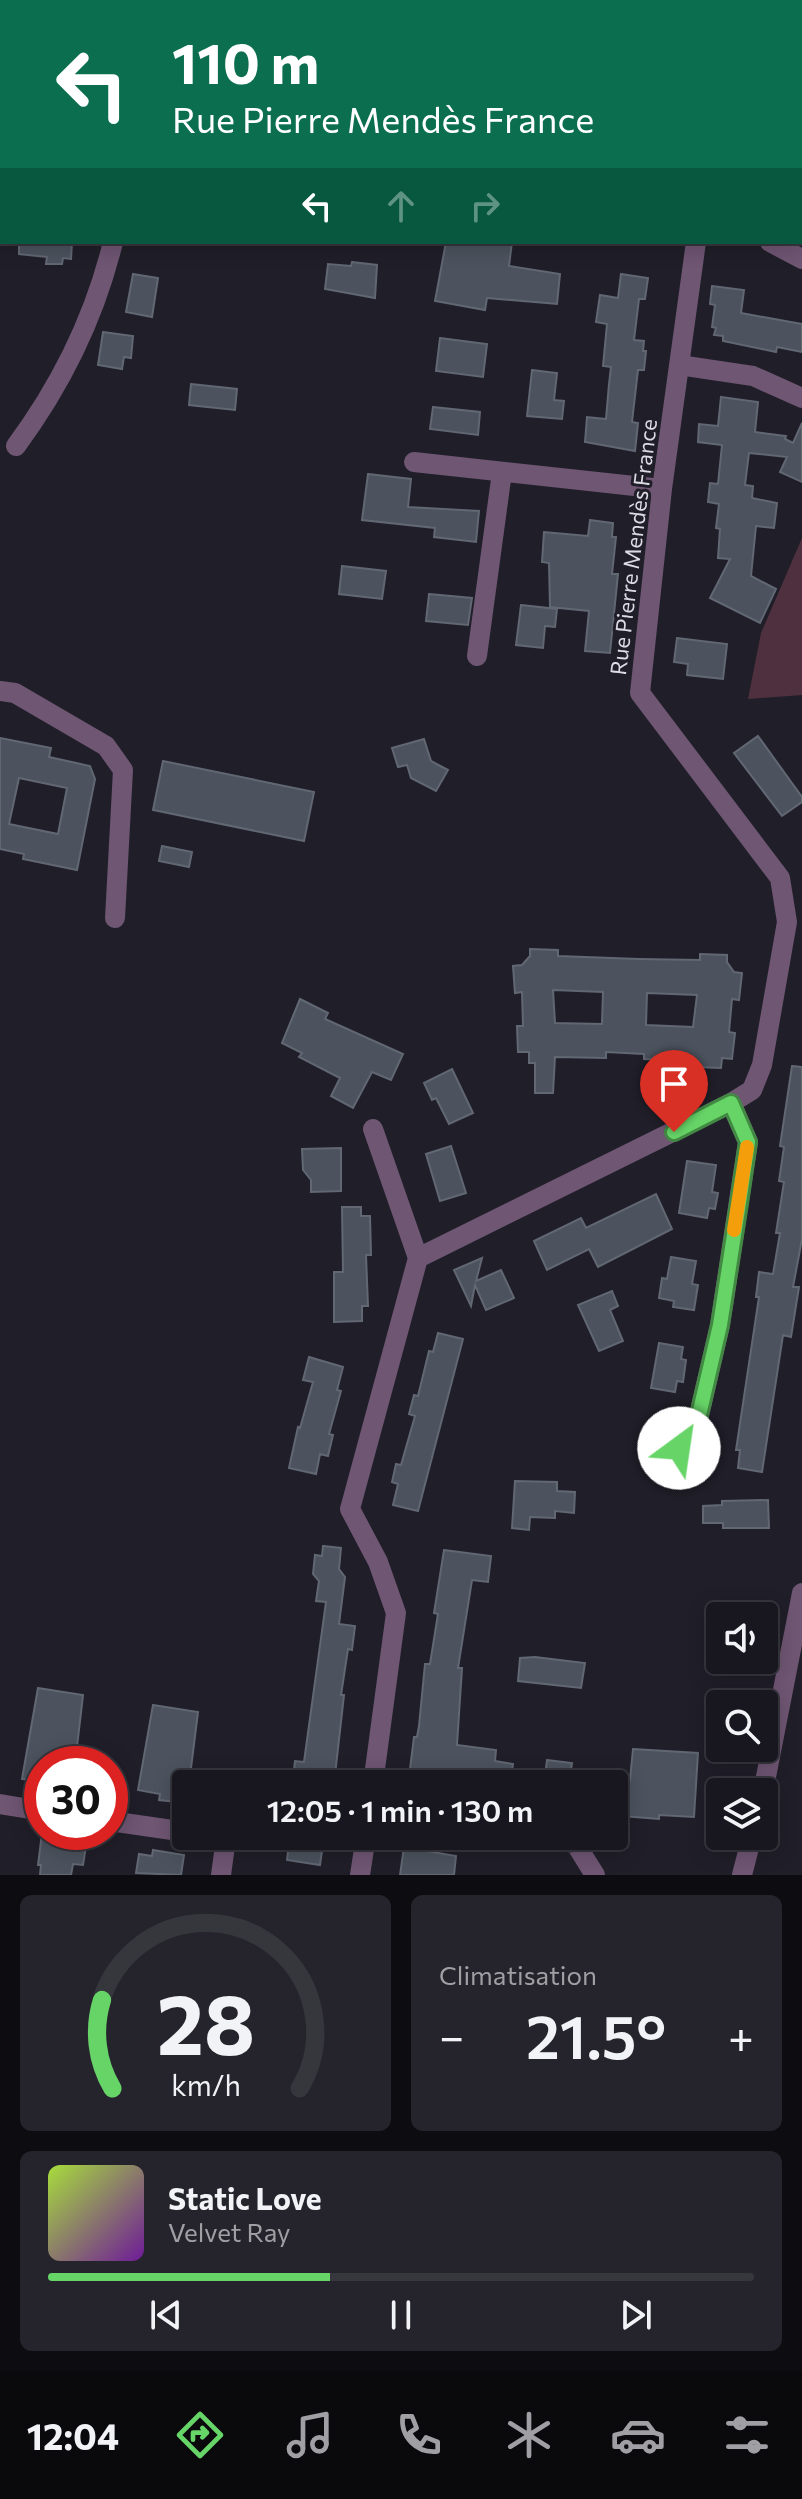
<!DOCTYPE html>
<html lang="fr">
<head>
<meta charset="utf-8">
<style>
  body { margin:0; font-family:Commissioner,sans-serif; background:#25242c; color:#f1f3f6; height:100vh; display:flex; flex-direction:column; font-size:30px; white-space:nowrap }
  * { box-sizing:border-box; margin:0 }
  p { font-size:26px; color:#9f9fa4 }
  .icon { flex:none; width:44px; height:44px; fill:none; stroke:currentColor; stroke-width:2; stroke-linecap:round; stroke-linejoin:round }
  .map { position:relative; height:1875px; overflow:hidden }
  .drawer { display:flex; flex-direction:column; gap:20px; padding:20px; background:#0d0d11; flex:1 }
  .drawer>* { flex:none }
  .banner { position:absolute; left:0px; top:0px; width:802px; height:244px; box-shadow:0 4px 20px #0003,0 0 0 2px #36363d; background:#0b6e4f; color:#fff; overflow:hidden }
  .buttons { position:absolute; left:706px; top:1602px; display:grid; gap:16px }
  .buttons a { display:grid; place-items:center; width:72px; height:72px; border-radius:8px; background:#18171f; box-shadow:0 4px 20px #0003,0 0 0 2px #36363d; font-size:40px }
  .speed { position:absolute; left:24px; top:1746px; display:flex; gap:16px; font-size:40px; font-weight:700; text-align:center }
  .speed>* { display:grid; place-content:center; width:104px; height:104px; border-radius:50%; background:#18171f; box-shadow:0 4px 20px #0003,0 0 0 2px #36363d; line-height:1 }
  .speed .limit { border:12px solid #d22; background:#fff; color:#111 }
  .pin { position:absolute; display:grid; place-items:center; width:68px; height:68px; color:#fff; margin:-82px -34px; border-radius:50% 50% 50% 0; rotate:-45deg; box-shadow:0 0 8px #0007 }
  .pin .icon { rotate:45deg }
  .me { position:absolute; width:88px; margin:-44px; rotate:31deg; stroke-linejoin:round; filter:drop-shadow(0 0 6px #0008) }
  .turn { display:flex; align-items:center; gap:28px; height:168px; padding:0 40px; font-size:36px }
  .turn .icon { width:104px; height:104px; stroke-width:2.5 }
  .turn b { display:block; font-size:56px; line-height:68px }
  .lanes { display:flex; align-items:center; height:76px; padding:0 40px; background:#0003; justify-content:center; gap:40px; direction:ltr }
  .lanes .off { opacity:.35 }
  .big { font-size:60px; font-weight:600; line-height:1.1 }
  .drawer .card { flex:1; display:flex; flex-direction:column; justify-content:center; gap:12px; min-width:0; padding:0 28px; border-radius:12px; background:#25242c }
  .drawer .dial { align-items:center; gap:0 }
  .dial svg { height:208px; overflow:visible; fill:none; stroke:#36363d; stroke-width:7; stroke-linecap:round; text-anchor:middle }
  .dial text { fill:#f1f3f6; stroke:none }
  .song { display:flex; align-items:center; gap:24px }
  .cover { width:96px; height:96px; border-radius:12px; background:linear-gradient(135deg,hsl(80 70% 55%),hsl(280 70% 35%)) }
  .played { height:8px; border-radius:4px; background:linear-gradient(90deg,#66d467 40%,#36363d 40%) }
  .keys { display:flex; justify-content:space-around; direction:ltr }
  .heat { display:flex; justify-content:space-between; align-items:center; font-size:44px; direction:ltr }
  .drawer .tiles { flex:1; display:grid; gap:20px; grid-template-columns:1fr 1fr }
  .card:last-child { grid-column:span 2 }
  .trip { position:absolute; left:172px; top:1770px; width:456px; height:80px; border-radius:8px; background:#18171f; box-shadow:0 4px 20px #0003,0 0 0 2px #36363d; font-weight:600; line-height:80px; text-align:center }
  .tabs { display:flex; height:128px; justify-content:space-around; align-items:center; background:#0a090c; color:#9f9fa4 }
  .tabs .icon { width:56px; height:56px }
  .tabs .on { color:#66d467 }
  .tabs b { font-size:36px; color:#f1f3f6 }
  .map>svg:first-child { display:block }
  .green { fill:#4f303e }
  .building { fill:#4c535e; stroke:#616773; stroke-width:2; fill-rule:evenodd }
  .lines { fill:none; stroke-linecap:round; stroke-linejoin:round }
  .minor { stroke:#6f5673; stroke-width:20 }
  .tertiary { stroke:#6f5673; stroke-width:20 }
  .route-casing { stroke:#428a43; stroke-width:20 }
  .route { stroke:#66d467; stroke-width:14 }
  .slow { stroke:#f59e0b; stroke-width:14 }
  .labels { text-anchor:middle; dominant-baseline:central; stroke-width:6; stroke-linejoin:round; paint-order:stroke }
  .street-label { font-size:22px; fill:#dddce4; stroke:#201f29 }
</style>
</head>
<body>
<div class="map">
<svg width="802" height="1875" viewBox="0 0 802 1875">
  <rect width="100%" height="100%" fill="#201f29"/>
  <path class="green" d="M 802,538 L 802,695 L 748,699 L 761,633 Z"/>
  <path class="building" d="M 19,242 L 72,242 L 71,259 L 63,258 L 62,264 L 46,264 L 47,257 L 19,254 Z
    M 446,242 L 512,242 L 509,266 L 560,274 L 557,304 L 487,298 L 485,310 L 435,301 Z
    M 352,262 L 377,265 L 375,298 L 325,289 L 328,264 L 351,266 Z
    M 133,274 L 158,278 L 152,317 L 126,312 Z
    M 621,274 L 648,278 L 645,299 L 639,299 L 634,340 L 644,341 L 643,351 L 646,351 L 644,370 L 638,370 L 632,422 L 638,423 L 635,451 L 585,442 L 587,417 L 606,419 L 609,384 L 611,367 L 603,366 L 607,324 L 596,322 L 600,295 L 618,298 Z
    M 712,286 L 744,290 L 741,313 L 802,324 L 802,352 L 777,347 L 776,352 L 723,341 L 723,336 L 714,335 L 716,328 L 712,327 L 715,305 L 710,304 Z
    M 103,332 L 133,336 L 131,358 L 124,357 L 122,369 L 98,365 Z
    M 440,338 L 487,344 L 483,377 L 436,371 Z
    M 532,370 L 557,373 L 554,400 L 564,401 L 562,419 L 527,416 Z
    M 191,384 L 237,389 L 235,410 L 189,405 Z
    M 721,397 L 758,402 L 755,432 L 786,436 L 785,439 L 793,443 L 802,423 L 802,482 L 780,472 L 787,457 L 749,453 L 745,485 L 753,486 L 752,498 L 777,503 L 774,528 L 756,526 L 751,576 L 776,589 L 760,623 L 710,598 L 730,559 L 718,558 L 720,529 L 716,528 L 719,504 L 708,502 L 710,483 L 718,484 L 722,445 L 698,442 L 699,424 L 718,426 Z
    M 433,407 L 480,412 L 478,435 L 430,429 Z
    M 368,474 L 411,479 L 408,507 L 479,511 L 476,542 L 434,537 L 435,528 L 362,520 Z
    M 590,520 L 613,523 L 612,537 L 616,537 L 612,574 L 618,574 L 610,653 L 585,651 L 589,611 L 550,607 L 549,563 L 542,562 L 544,532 L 588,536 Z
    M 342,566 L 386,571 L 382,599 L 339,594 Z
    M 429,594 L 472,598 L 468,625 L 426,621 Z
    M 521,605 L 557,609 L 555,627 L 545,626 L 543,648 L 516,645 Z
    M 677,638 L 727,644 L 723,679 L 687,675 L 688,664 L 674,662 Z
    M 758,736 L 802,797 L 802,802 L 782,816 L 734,753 Z
    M 0,738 L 51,748 L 49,757 L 90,766 L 95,779 L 77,870 L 23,859 L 24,854 L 0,849 ZM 19,778 L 67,788 L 58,834 L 9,824 Z
    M 424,739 L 431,761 L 448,770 L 436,791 L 411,778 L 407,765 L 398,767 L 392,748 Z
    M 163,761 L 314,792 L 304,841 L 153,810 Z
    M 162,846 L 192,852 L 189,867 L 159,861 Z
    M 530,949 L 558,950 L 558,956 L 639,959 L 700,960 L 700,954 L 727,955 L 727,962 L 734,972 L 742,973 L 739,1000 L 732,999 L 729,1032 L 735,1033 L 732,1059 L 722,1058 L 721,1068 L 695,1067 L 695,1061 L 644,1059 L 644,1054 L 606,1052 L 606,1058 L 555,1057 L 553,1093 L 535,1093 L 535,1063 L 529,1063 L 529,1052 L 518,1052 L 517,1026 L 523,1026 L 522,992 L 515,993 L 513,966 L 522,965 L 530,956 ZM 553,990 L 603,992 L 602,1024 L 555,1023 ZM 647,993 L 697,995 L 693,1027 L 646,1025 Z
    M 300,999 L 328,1013 L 325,1019 L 403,1054 L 391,1080 L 372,1072 L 353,1108 L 331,1096 L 340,1078 L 299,1057 L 302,1053 L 282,1043 Z
    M 792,1066 L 802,1067 L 802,1239 L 793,1287 L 799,1287 L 791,1337 L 783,1335 L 762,1472 L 738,1468 L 740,1450 L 736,1450 L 759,1297 L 756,1297 L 759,1272 L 773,1274 L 780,1233 L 776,1233 L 784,1182 L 779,1181 L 784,1147 L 780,1146 Z
    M 452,1069 L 473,1113 L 449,1124 L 436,1098 L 432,1100 L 424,1083 Z
    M 451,1146 L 466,1193 L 440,1201 L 426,1154 Z
    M 341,1148 L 341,1191 L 311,1192 L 311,1180 L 303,1170 L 302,1149 Z
    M 687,1161 L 716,1165 L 712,1192 L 718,1193 L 715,1209 L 709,1208 L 707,1218 L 679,1213 Z
    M 656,1194 L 672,1229 L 598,1267 L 589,1249 L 547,1270 L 534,1241 L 581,1218 L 586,1228 Z
    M 342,1207 L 361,1207 L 361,1216 L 370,1216 L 371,1255 L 366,1255 L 368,1306 L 362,1306 L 362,1321 L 334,1322 L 334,1272 L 343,1272 Z
    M 671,1257 L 696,1261 L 692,1284 L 698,1285 L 694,1310 L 673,1307 L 674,1301 L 659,1298 L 662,1278 L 667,1279 Z
    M 482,1258 L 476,1281 L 501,1270 L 514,1298 L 486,1310 L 475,1285 L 471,1306 L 454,1270 Z
    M 612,1291 L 618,1306 L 610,1310 L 623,1341 L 599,1351 L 578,1305 Z
    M 438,1333 L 463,1339 L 418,1511 L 393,1505 L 398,1484 L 392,1482 L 396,1464 L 401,1465 L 415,1416 L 409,1414 L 414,1395 L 418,1396 L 429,1351 L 433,1352 Z
    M 659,1343 L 683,1347 L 681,1359 L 686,1360 L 683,1382 L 677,1381 L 675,1392 L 651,1388 Z
    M 309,1357 L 343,1367 L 337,1390 L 341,1391 L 329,1434 L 333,1435 L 328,1456 L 320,1454 L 316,1474 L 289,1468 L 298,1427 L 300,1428 L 313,1382 L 303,1380 Z
    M 515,1481 L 557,1482 L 557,1491 L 575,1492 L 574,1513 L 555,1511 L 555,1518 L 530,1517 L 529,1530 L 512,1528 Z
    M 768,1500 L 769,1528 L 723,1528 L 723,1523 L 703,1523 L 703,1506 L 722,1505 L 722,1501 Z
    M 323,1546 L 341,1548 L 339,1569 L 345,1577 L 339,1624 L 355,1626 L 352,1650 L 348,1649 L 341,1695 L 344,1695 L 334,1784 L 303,1784 L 304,1780 L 293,1779 L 295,1761 L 304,1762 L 326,1602 L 316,1601 L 319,1581 L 313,1574 L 315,1555 L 322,1556 Z
    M 444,1550 L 491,1556 L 488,1582 L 472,1580 L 458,1668 L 462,1668 L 457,1745 L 496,1750 L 495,1761 L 513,1764 L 510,1784 L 465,1784 L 409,1777 L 414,1737 L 417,1737 L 419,1726 L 425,1664 L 430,1664 L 438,1614 L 434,1613 Z
    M 535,1657 L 585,1663 L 581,1688 L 518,1681 L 520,1658 Z
    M 38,1688 L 83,1695 L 75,1764 L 42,1764 L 42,1782 L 22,1779 Z
    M 153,1705 L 198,1712 L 189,1784 L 186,1784 L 186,1803 L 159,1800 L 160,1794 L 138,1790 Z
    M 633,1749 L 698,1753 L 694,1817 L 659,1815 L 659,1819 L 622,1816 L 625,1779 L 630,1780 Z
    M 547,1760 L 572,1763 L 569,1784 L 544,1784 Z
    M 42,1833 L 73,1838 L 72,1844 L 86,1846 L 83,1865 L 73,1864 L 71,1875 L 40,1875 L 41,1865 L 38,1865 Z
    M 290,1836 L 324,1836 L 320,1865 L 287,1860 Z
    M 404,1847 L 456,1856 L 454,1875 L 400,1875 Z
    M 153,1850 L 184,1855 L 181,1875 L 136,1873 L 139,1854 L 152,1856 Z"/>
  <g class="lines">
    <path class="minor" d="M 450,0 L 450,2
      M 0,130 L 2,130
      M 770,242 L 802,259
      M 679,365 L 753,376 L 802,398
      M 16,446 C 61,385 95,316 113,242
      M 414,462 L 662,489
      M 477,656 L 502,472
      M 0,691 L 15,693 L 106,746 L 123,770 L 115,918
      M 373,1129 L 418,1258
      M 679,1448 L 696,1428 L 720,1325 L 748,1142 L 731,1103 L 752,1090 L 762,1065 L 787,922 L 780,878 L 640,693 L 662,489 L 696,242
      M 373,1784 L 396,1613 L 378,1562 L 350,1509 L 418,1258 L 731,1103
      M 0,1804 L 42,1811
      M 110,1821 L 186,1832
      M 213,1836 L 226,1838 L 221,1875
      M 526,1836 L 575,1843 L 595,1875
      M 360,1875 L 366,1836"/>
    <path class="tertiary" d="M 763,1792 L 802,1593
      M 742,1875 L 752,1836"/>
  </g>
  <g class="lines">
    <g class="route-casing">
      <path id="route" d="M 674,1132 L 731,1103 L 748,1142 L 739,1203 L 720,1325 L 696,1428 L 679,1448"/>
    </g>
    <use href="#route" class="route"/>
    <path class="slow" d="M 734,1230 L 747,1147"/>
  </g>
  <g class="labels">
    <g class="street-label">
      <text transform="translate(633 547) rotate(-83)">Rue Pierre Mendès France</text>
    </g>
  </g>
</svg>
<div class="buttons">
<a><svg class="icon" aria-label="sound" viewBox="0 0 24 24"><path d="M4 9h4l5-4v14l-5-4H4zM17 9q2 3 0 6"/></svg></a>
<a><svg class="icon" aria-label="search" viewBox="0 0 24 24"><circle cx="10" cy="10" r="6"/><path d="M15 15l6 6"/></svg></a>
<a><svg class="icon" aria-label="layers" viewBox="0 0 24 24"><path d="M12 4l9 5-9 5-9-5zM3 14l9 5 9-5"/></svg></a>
</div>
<div class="speed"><div class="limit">30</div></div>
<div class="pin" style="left:674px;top:1132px;background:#d93025"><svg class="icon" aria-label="arrive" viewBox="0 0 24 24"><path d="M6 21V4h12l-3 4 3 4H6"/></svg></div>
<svg class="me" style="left:679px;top:1448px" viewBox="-20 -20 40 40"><circle r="19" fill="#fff"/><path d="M0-13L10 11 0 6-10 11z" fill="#66d467"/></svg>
<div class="trip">12:05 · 1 min · 130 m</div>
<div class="banner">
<div class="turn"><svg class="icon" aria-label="left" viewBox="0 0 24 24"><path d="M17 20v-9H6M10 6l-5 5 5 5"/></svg><div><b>110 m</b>Rue Pierre Mendès France</div></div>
<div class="lanes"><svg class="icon" aria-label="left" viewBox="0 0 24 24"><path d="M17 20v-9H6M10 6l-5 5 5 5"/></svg><svg class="icon off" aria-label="ahead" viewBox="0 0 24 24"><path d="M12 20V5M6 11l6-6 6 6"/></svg><svg class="icon off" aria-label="right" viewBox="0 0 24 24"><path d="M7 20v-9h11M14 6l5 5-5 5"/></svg></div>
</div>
</div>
<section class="drawer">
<div class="tiles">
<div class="card dial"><svg viewBox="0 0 100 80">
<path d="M14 69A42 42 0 1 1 86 69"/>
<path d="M14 69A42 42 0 0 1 10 35" stroke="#66d467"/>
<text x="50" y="56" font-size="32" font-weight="700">28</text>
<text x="50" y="72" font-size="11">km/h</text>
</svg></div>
<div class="card"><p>Climatisation</p>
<div class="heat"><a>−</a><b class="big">21.5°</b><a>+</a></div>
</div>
<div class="card">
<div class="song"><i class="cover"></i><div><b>Static Love</b><p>Velvet Ray</p></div></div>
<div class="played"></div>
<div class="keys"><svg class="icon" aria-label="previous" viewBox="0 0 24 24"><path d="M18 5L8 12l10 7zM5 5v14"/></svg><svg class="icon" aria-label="pause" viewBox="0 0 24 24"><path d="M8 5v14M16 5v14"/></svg><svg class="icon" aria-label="next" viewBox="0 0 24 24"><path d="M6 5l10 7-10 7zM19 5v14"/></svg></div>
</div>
</div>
</section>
<nav class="tabs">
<b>12:04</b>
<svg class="icon on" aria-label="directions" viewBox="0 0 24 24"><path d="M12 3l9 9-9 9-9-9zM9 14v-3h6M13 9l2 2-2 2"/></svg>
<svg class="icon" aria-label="music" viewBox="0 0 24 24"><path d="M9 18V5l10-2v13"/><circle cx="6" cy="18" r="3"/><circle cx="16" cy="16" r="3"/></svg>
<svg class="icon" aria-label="phone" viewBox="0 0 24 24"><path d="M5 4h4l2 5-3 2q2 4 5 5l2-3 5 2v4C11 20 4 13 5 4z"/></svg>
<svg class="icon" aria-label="climate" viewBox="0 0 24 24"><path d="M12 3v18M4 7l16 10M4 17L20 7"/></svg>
<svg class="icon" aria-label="car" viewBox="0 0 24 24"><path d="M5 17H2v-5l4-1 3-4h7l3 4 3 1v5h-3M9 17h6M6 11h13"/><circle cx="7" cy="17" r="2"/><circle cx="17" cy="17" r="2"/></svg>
<svg class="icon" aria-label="filters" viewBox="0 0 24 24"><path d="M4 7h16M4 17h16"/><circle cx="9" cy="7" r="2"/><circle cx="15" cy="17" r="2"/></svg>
</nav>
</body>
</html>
